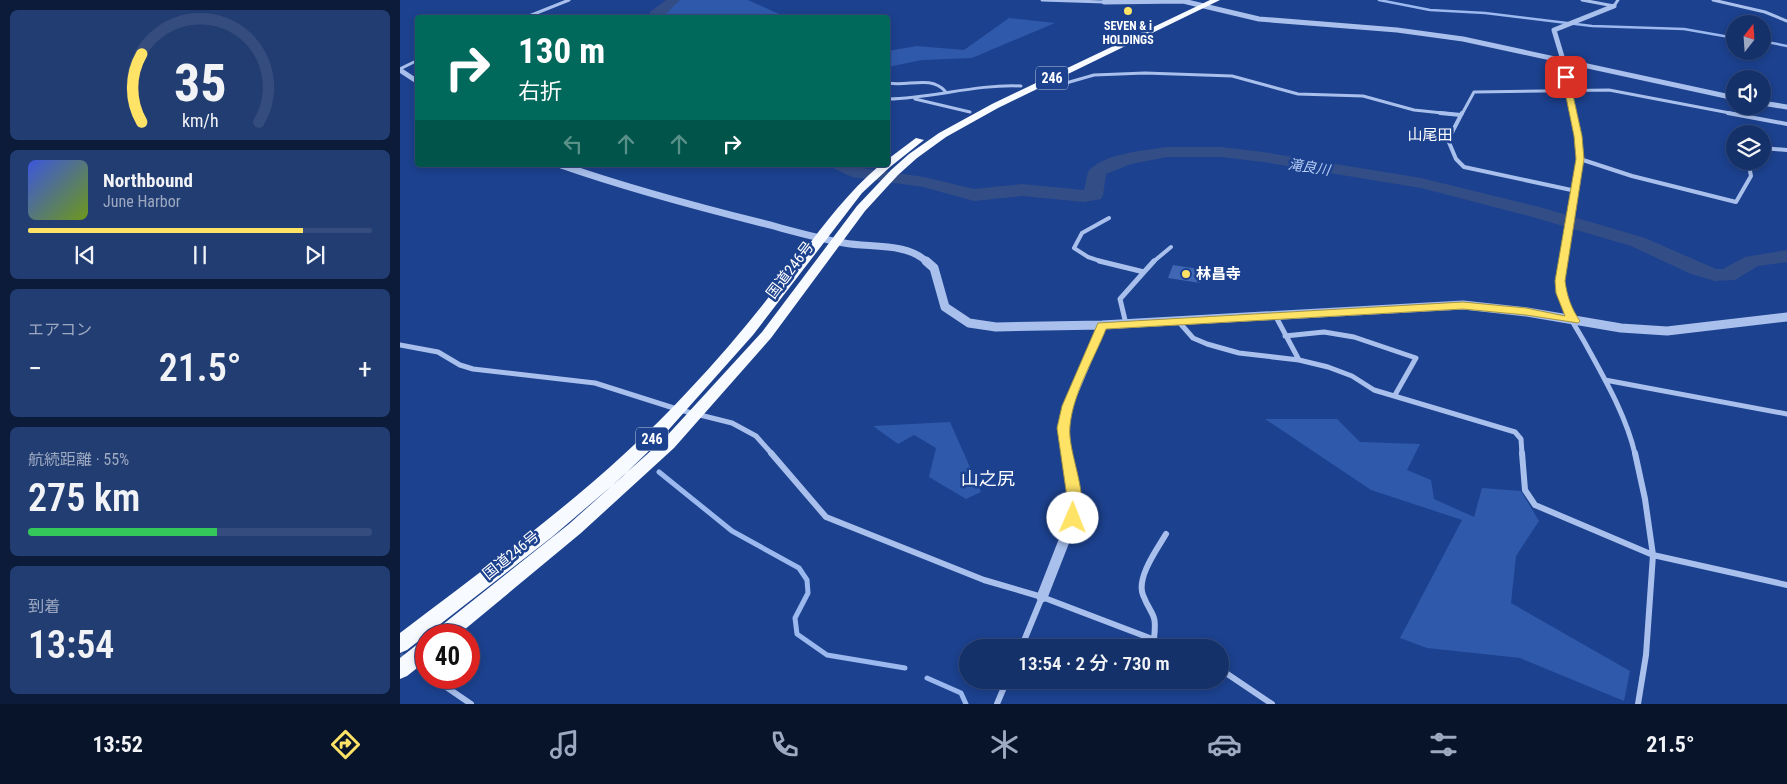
<!DOCTYPE html>
<html lang="ja">
<head>
<meta charset="utf-8">
<style>
  body { margin:0; font-family:"Roboto Condensed","Noto Sans JP",sans-serif; background:#223d72; color:#f1f3f6; height:100vh; display:flex; flex-direction:column; font-size:19px; white-space:nowrap }
  * { box-sizing:border-box; margin:0 }
  p { font-size:16px; color:#9da9c1 }
  .icon { flex:none; width:28px; height:28px; fill:none; stroke:currentColor; stroke-width:2; stroke-linecap:round; stroke-linejoin:round }
  .map { position:relative; flex:1; overflow:hidden }
  .drawer { display:flex; flex-direction:column; gap:10px; padding:10px; background:#0c1b3a; width:400px }
  .drawer>* { flex:none }
  .hud { position:absolute; left:15px; top:15px; width:475px; height:152px; border-radius:5px; box-shadow:0 2px 8px #0003,0 0 0 1px #344c7e; background:#00695c; color:#fff; overflow:hidden }
  .needle { width:32px; rotate:17deg }
  .tools { position:absolute; left:1326px; top:15px; display:grid; gap:10px }
  .tools a { display:grid; place-items:center; width:45px; height:45px; border-radius:50%; background:#15316a; box-shadow:0 2px 8px #0003,0 0 0 1px #344c7e; font-size:25px }
  .speed { position:absolute; left:15px; top:624px; display:flex; gap:10px; font-size:25px; font-weight:700; text-align:center }
  .speed>* { display:grid; place-content:center; width:65px; height:65px; border-radius:50%; background:#15316a; box-shadow:0 2px 8px #0003,0 0 0 1px #344c7e; line-height:1 }
  .speed .limit { border:8px solid #d22; background:#fff; color:#111 }
  .pin { position:absolute; display:grid; place-items:center; width:42px; height:42px; color:#fff; margin:-21px; border-radius:10px; box-shadow:0 2px 8px #0006 }
  .me { position:absolute; width:55px; margin:-28px; rotate:1deg; stroke-linejoin:round; filter:drop-shadow(0 0 4px #0008) }
  .turn { display:flex; align-items:center; gap:18px; height:105px; padding:0 20px; font-size:22px }
  .turn .icon { width:65px; height:65px; stroke-width:2.5 }
  .turn b { display:block; font-size:35px; line-height:42px }
  .lanes { display:flex; align-items:center; height:48px; padding:0 20px; background:#0003; justify-content:center; gap:25px; direction:ltr }
  .lanes .off { opacity:.35 }
  .big { font-size:38px; font-weight:600; line-height:1.1 }
  .drawer .tile { flex:1; display:flex; flex-direction:column; justify-content:center; gap:8px; min-width:0; padding:0 18px; border-radius:8px; background:#223d72 }
  .drawer .dial { align-items:center; gap:0 }
  .dial svg { height:130px; overflow:visible; fill:none; stroke:#344c7e; stroke-width:7; stroke-linecap:round; text-anchor:middle }
  .dial text { fill:#f1f3f6; stroke:none }
  .song { display:flex; align-items:center; gap:15px }
  .cover { width:60px; height:60px; border-radius:8px; background:linear-gradient(135deg,hsl(230 70% 55%),hsl(80 70% 35%)) }
  .played { height:5px; border-radius:2px; background:linear-gradient(90deg,#fee366 80%,#344c7e 80%) }
  .keys { display:flex; justify-content:space-around; direction:ltr }
  .heat { display:flex; justify-content:space-between; align-items:center; font-size:28px; direction:ltr }
  .charge { height:8px; border-radius:4px; background:linear-gradient(90deg,#34c759 55%,#344c7e 0) }
  .trip { position:absolute; left:559px; top:639px; width:270px; height:50px; border-radius:25px; background:#15316a; box-shadow:0 2px 8px #0003,0 0 0 1px #344c7e; font-weight:600; line-height:50px; text-align:center }
  .tab-bar { display:flex; height:80px; justify-content:space-around; align-items:center; background:#08142a; color:#9da9c1 }
  .tab-bar .icon { width:35px; height:35px }
  .tab-bar .current { color:#fee366 }
  .tab-bar b { font-size:22px; color:#f1f3f6 }
  main { display:flex; flex:1; min-height:0 }
  .map>svg:first-child { display:block }
  .green { fill:#2f59ab }
  .lines { fill:none; stroke-linecap:round; stroke-linejoin:round }
  .stream-far1 { stroke:#9cb9ef; stroke-width:2.5 }
  .stream { stroke:#9cb9ef; stroke-width:5 }
  .river { fill:#334e87; fill-rule:evenodd }
  .building { fill:#4067b3 }
  .minor-tunnel { stroke:#3e5e9f; stroke-width:6; stroke-dasharray:6 3; stroke-linecap:butt }
  .minor-far3 { stroke:#a9c0ed; stroke-width:3 }
  .minor-far2 { stroke:#a9c0ed; stroke-width:4 }
  .minor-far1 { stroke:#a9c0ed; stroke-width:5 }
  .minor { stroke:#a9c0ed; stroke-width:6 }
  .tertiary-far3 { stroke:#a9c0ed; stroke-width:5 }
  .tertiary-far2 { stroke:#a9c0ed; stroke-width:7 }
  .tertiary-far1 { stroke:#a9c0ed; stroke-width:9 }
  .tertiary { stroke:#a9c0ed; stroke-width:11 }
  .trunk { fill:#f7faff; fill-rule:evenodd }
  .route { fill:#fee366; stroke:#a59442 }
  .poi-dot { fill:#fee366; stroke:#1c418e; stroke-width:2 }
  .labels { text-anchor:middle; dominant-baseline:central; stroke-width:5; stroke-linejoin:round; paint-order:stroke }
  .far-poi-label { font-size:12px; font-weight:bold; fill:#fff; stroke:#1c418e }
  .shield { fill:#1c418e; stroke:#bbc6dd; stroke-width:1 }
  .shield-label { font-size:14px; font-weight:bold; fill:#fff }
  .far-water-label { font-size:14px; font-style:italic; fill:#b5cbf4; stroke:#1c418e }
  .far-quarter-label { font-size:15px; fill:#fff; stroke:#1c418e }
  .street-label { font-size:15px; fill:#fff; stroke:#1c418e }
  .poi-label { font-size:15px; font-weight:bold; fill:#fff; stroke:#1c418e; text-anchor:start }
  .quarter-label { font-size:18px; fill:#fff; stroke:#1c418e }
</style>
</head>
<body>
<main>
<section class="drawer">
<div class="tile dial"><svg viewBox="0 0 100 80">
<path d="M14 69A42 42 0 1 1 86 69"/>
<path d="M14 69A42 42 0 0 1 14 27" stroke="#fee366"/>
<text x="50" y="56" font-size="32" font-weight="700">35</text>
<text x="50" y="72" font-size="11">km/h</text>
</svg></div>
<div class="tile">
<div class="song"><i class="cover"></i><div><b>Northbound</b><p>June Harbor</p></div></div>
<div class="played"></div>
<div class="keys"><svg class="icon" aria-label="previous" viewBox="0 0 24 24"><path d="M18 5L8 12l10 7zM5 5v14"/></svg><svg class="icon" aria-label="pause" viewBox="0 0 24 24"><path d="M8 5v14M16 5v14"/></svg><svg class="icon" aria-label="next" viewBox="0 0 24 24"><path d="M6 5l10 7-10 7zM19 5v14"/></svg></div>
</div>
<div class="tile"><p>エアコン</p>
<div class="heat"><a>−</a><b class="big">21.5°</b><a>+</a></div>
</div>
<div class="tile"><p>航続距離 · 55%</p><b class="big">275 km</b><div class="charge"></div></div>
<div class="tile"><p>到着</p><b class="big">13:54</b></div>
</section>
<div class="map">
<svg width="1387" height="704" viewBox="0 0 1387 704">
  <rect width="100%" height="100%" fill="#1c418e"/>
  <path class="green" d="M 280,0 L 348,0 L 386,17 L 261,17 Z
    M 609,18 L 655,23 L 572,58 L 522,60 L 488,67 L 488,51 L 517,46 L 564,50 Z
    M 865,419 L 937,419 L 960,442 L 1020,444 L 1007,470 L 1031,480 L 1034,499 L 1074,517 L 1082,488 L 1121,491 L 1139,521 L 1116,556 L 1111,603 L 1230,671 L 1224,701 L 1120,658 L 1027,648 L 1000,638 L 1062,520 L 971,490 Z
    M 550,422 L 581,492 L 566,499 L 529,477 L 536,448 L 514,435 L 498,444 L 473,426 Z"/>
  <g class="lines">
    <path class="stream-far1" d="M 979,0 L 1030,10 L 1085,13 L 1192,26 L 1284,29 L 1335,38
      M 1362,41 L 1387,46"/>
    <path class="stream" d="M 259,472 L 332,531 L 399,568 L 407,580 L 408,593 L 395,618 L 397,634 L 427,655 L 505,668
      M 527,678 L 561,693 L 566,704"/>
    <path class="river" d="M 266,0 L 280,0 L 262,18 L 249,18 L 250,12 Z
      M 767,147 L 821,147 L 863,152 L 1021,178 L 1143,208 L 1245,238 L 1316,269 L 1323,269 L 1345,257 L 1387,250 L 1387,262 L 1358,266 L 1335,280 L 1315,281 L 1291,274 L 1231,246 L 1129,216 L 1021,188 L 863,162 L 821,157 L 767,157 L 731,164 L 706,174 L 703,195 L 701,199 L 684,202 L 622,196 L 574,201 L 523,187 L 452,177 L 435,169 L 432,165 L 455,165 L 462,168 L 524,177 L 574,189 L 622,184 L 684,190 L 688,172 C 700,154 747,150 767,147 Z"/>
  </g>
  <path class="building" d="M 773,265 L 805,270 L 800,283 L 768,278 Z"/>
  <g class="lines">
    <path class="minor-tunnel" d="M 0,655 L 24,671"/>
    <path class="minor-far3" d="M 642,0 L 704,2
      M 1182,0 L 1214,6 L 1218,0
      M 1313,0 L 1365,12 L 1387,21
      M 124,18 L 169,0
      M 0,69 L 18,60
      M 645,82 L 666,83 L 694,75 L 745,73 L 832,76 L 898,94 L 963,96 L 1014,110 L 1052,114
      M 488,83 C 508,87 530,75 545,91
      M 1167,89 L 1173,114
      M 488,99 C 533,98 576,84 621,86
      M 515,99 L 570,112
      M 1062,114 L 1074,92 L 1209,90 L 1335,114"/>
    <path class="minor-far2" d="M 1040,113 L 1061,115 L 1062,113
      M 1328,113 L 1387,124
      M 1061,115 L 1048,140 L 1056,159 L 1064,167 L 1176,191
      M 1362,148 L 1387,150
      M 1180,159 L 1232,176 L 1336,202 L 1351,176 L 1348,161
      M 703,262 L 688,257 L 674,248 L 682,233 L 709,218
      M 753,262 L 771,247
      M 1163,262 L 1180,159 L 1173,113"/>
    <path class="minor-far1" d="M 699,261 L 744,272 L 720,299 L 726,324
      M 1163,261 C 1162,271 1159,281 1161,291 C 1163,309 1176,327 1185,343 C 1204,378 1226,415 1235,454
      M 744,272 L 754,261
      M 875,315 L 899,360
      M 779,322 L 793,338 L 807,344 L 839,353 L 899,360 L 928,367 L 952,376 L 974,390 L 1115,432 L 1121,439 L 1122,454
      M 885,336 L 924,332 L 954,337 L 1016,358 L 995,395
      M 0,345 L 38,352 L 60,365 L 73,369 L 195,383 L 280,410 L 332,423 L 356,436 L 372,454
      M 1205,380 L 1387,414"/>
    <path class="minor" d="M 371,453 L 426,517 L 584,580 L 642,597 L 776,648
      M 1122,453 L 1125,490 L 1135,505 L 1253,555 L 1387,585
      M 1235,453 L 1245,499 L 1253,555 L 1246,655 L 1238,704
      M 754,639 C 757,611 752,618 743,595 C 736,578 757,549 766,534
      M 621,648 L 642,597
      M 820,669 L 872,704
      M 24,671 L 26,673
      M 33,678 L 71,704
      M 597,704 L 607,680"/>
    <path class="tertiary-far3" d="M 704,2 L 783,1 L 859,19 L 997,30 L 1063,39 L 1335,98
      M 0,70 L 18,82
      M 1167,89 L 1163,60 L 1154,30 L 1214,6
      M 1362,103 L 1387,107"/>
    <path class="tertiary-far2" d="M 161,165 C 227,188 294,206 362,223 C 389,230 416,238 444,243 C 470,248 506,242 527,262"/>
    <path class="tertiary-far1" d="M 526,261 L 534,268 L 545,307 L 569,323 L 596,327 L 702,325 L 1063,305 L 1127,312 L 1221,328 L 1267,331 L 1387,317
      M 667,454 L 663,428 L 668,406 L 702,325"/>
    <path class="tertiary" d="M 642,597 L 673,518 L 674,497 L 667,453"/>
    <path class="trunk" d="M 810,0 L 820,0 L 598,108 L 546,137 L 517,158 L 498,175 L 465,211 L 371,338 L 274,448 L 181,533 L 58,635 L 34,635 L 37,629 L 169,524 L 263,440 L 362,332 L 457,206 L 491,170 L 509,154 L 539,133 L 592,104 Z
      M 516,138 L 524,140 L 490,167 L 462,193 L 353,335 L 255,445 L 222,477 L 152,537 L 7,650 L 0,653 L 0,633 C 101,556 203,483 289,390 C 322,355 353,318 382,280 C 413,240 441,198 480,165 L 488,165 L 488,159 Z
      M 26,640 L 26,661 L 7,676 L 0,679 L 0,658 L 19,643 Z"/>
  </g>
  <path class="route" d="M 1166,75 L 1169,77 L 1182,136 L 1184,159 L 1165,281 C 1167,296 1171,308 1180,321 L 1178,323 L 1126,315 L 1063,309 L 706,329 C 694,359 673,393 670,426 C 667,453 691,497 678,522 L 668,522 L 666,518 L 667,497 L 657,428 L 662,406 L 698,323 L 1063,302 L 1126,308 L 1165,316 L 1156,293 L 1155,281 L 1176,159 L 1174,136 L 1162,77 Z"/>
  <g class="poi-dot">
    <circle cx="728" cy="11" r="5"/>
    <circle cx="786" cy="274" r="5"/>
  </g>
  <g class="labels">
    <g class="far-poi-label">
      <text x="728" y="26">SEVEN &amp; i<tspan x="728" dy="14">HOLDINGS</tspan></text>
    </g>
    <g class="shield">
      <rect x="636" y="66.5" width="32" height="23" rx="4"/>
      <rect x="236" y="427.5" width="32" height="23" rx="4"/>
    </g>
    <g class="shield-label">
      <text x="652" y="78">246</text>
      <text x="252" y="439">246</text>
    </g>
    <g class="far-water-label">
      <text transform="translate(909 167) rotate(9)">滝良川</text>
    </g>
    <g class="far-quarter-label">
      <text x="1030" y="135">山尾田</text>
    </g>
    <g class="street-label">
      <text transform="translate(390 270) rotate(-53)">国道246号</text>
      <text transform="translate(111 555) rotate(-39)">国道246号</text>
    </g>
    <g class="poi-label">
      <text x="796" y="274">林昌寺</text>
    </g>
    <g class="quarter-label">
      <text x="588" y="478">山之尻</text>
    </g>
  </g>
</svg>
<div class="tools">
<a><svg class="needle" viewBox="-14 -14 28 28"><path d="M0-13l5 13h-10z" fill="#e53935"/><path d="M0 13l5-13h-10z" fill="#9da9c1"/></svg></a>
<a><svg class="icon" aria-label="sound" viewBox="0 0 24 24"><path d="M4 9h4l5-4v14l-5-4H4zM17 9q2 3 0 6"/></svg></a>
<a><svg class="icon" aria-label="layers" viewBox="0 0 24 24"><path d="M12 4l9 5-9 5-9-5zM3 14l9 5 9-5"/></svg></a>
</div>
<div class="speed"><div class="limit">40</div></div>
<div class="pin" style="left:1166px;top:77px;background:#d93025"><svg class="icon" aria-label="arrive" viewBox="0 0 24 24"><path d="M6 21V4h12l-3 4 3 4H6"/></svg></div>
<svg class="me" style="left:673px;top:518px" viewBox="-20 -20 40 40"><circle r="19" fill="#fff"/><path d="M0-13L10 11 0 6-10 11z" fill="#fee366"/></svg>
<div class="trip">13:54 · 2 分 · 730 m</div>
<div class="hud">
<div class="turn"><svg class="icon" aria-label="right" viewBox="0 0 24 24"><path d="M7 20v-9h11M14 6l5 5-5 5"/></svg><div><b>130 m</b>右折</div></div>
<div class="lanes"><svg class="icon off" aria-label="left" viewBox="0 0 24 24"><path d="M17 20v-9H6M10 6l-5 5 5 5"/></svg><svg class="icon off" aria-label="ahead" viewBox="0 0 24 24"><path d="M12 20V5M6 11l6-6 6 6"/></svg><svg class="icon off" aria-label="ahead" viewBox="0 0 24 24"><path d="M12 20V5M6 11l6-6 6 6"/></svg><svg class="icon" aria-label="right" viewBox="0 0 24 24"><path d="M7 20v-9h11M14 6l5 5-5 5"/></svg></div>
</div>
</div>
</main>
<nav class="tab-bar">
<b>13:52</b>
<svg class="icon current" aria-label="directions" viewBox="0 0 24 24"><path d="M12 3l9 9-9 9-9-9zM9 14v-3h6M13 9l2 2-2 2"/></svg>
<svg class="icon" aria-label="music" viewBox="0 0 24 24"><path d="M9 18V5l10-2v13"/><circle cx="6" cy="18" r="3"/><circle cx="16" cy="16" r="3"/></svg>
<svg class="icon" aria-label="phone" viewBox="0 0 24 24"><path d="M5 4h4l2 5-3 2q2 4 5 5l2-3 5 2v4C11 20 4 13 5 4z"/></svg>
<svg class="icon" aria-label="climate" viewBox="0 0 24 24"><path d="M12 3v18M4 7l16 10M4 17L20 7"/></svg>
<svg class="icon" aria-label="car" viewBox="0 0 24 24"><path d="M5 17H2v-5l4-1 3-4h7l3 4 3 1v5h-3M9 17h6M6 11h13"/><circle cx="7" cy="17" r="2"/><circle cx="17" cy="17" r="2"/></svg>
<svg class="icon" aria-label="filters" viewBox="0 0 24 24"><path d="M4 7h16M4 17h16"/><circle cx="9" cy="7" r="2"/><circle cx="15" cy="17" r="2"/></svg>
<b>21.5°</b>
</nav>
</body>
</html>
